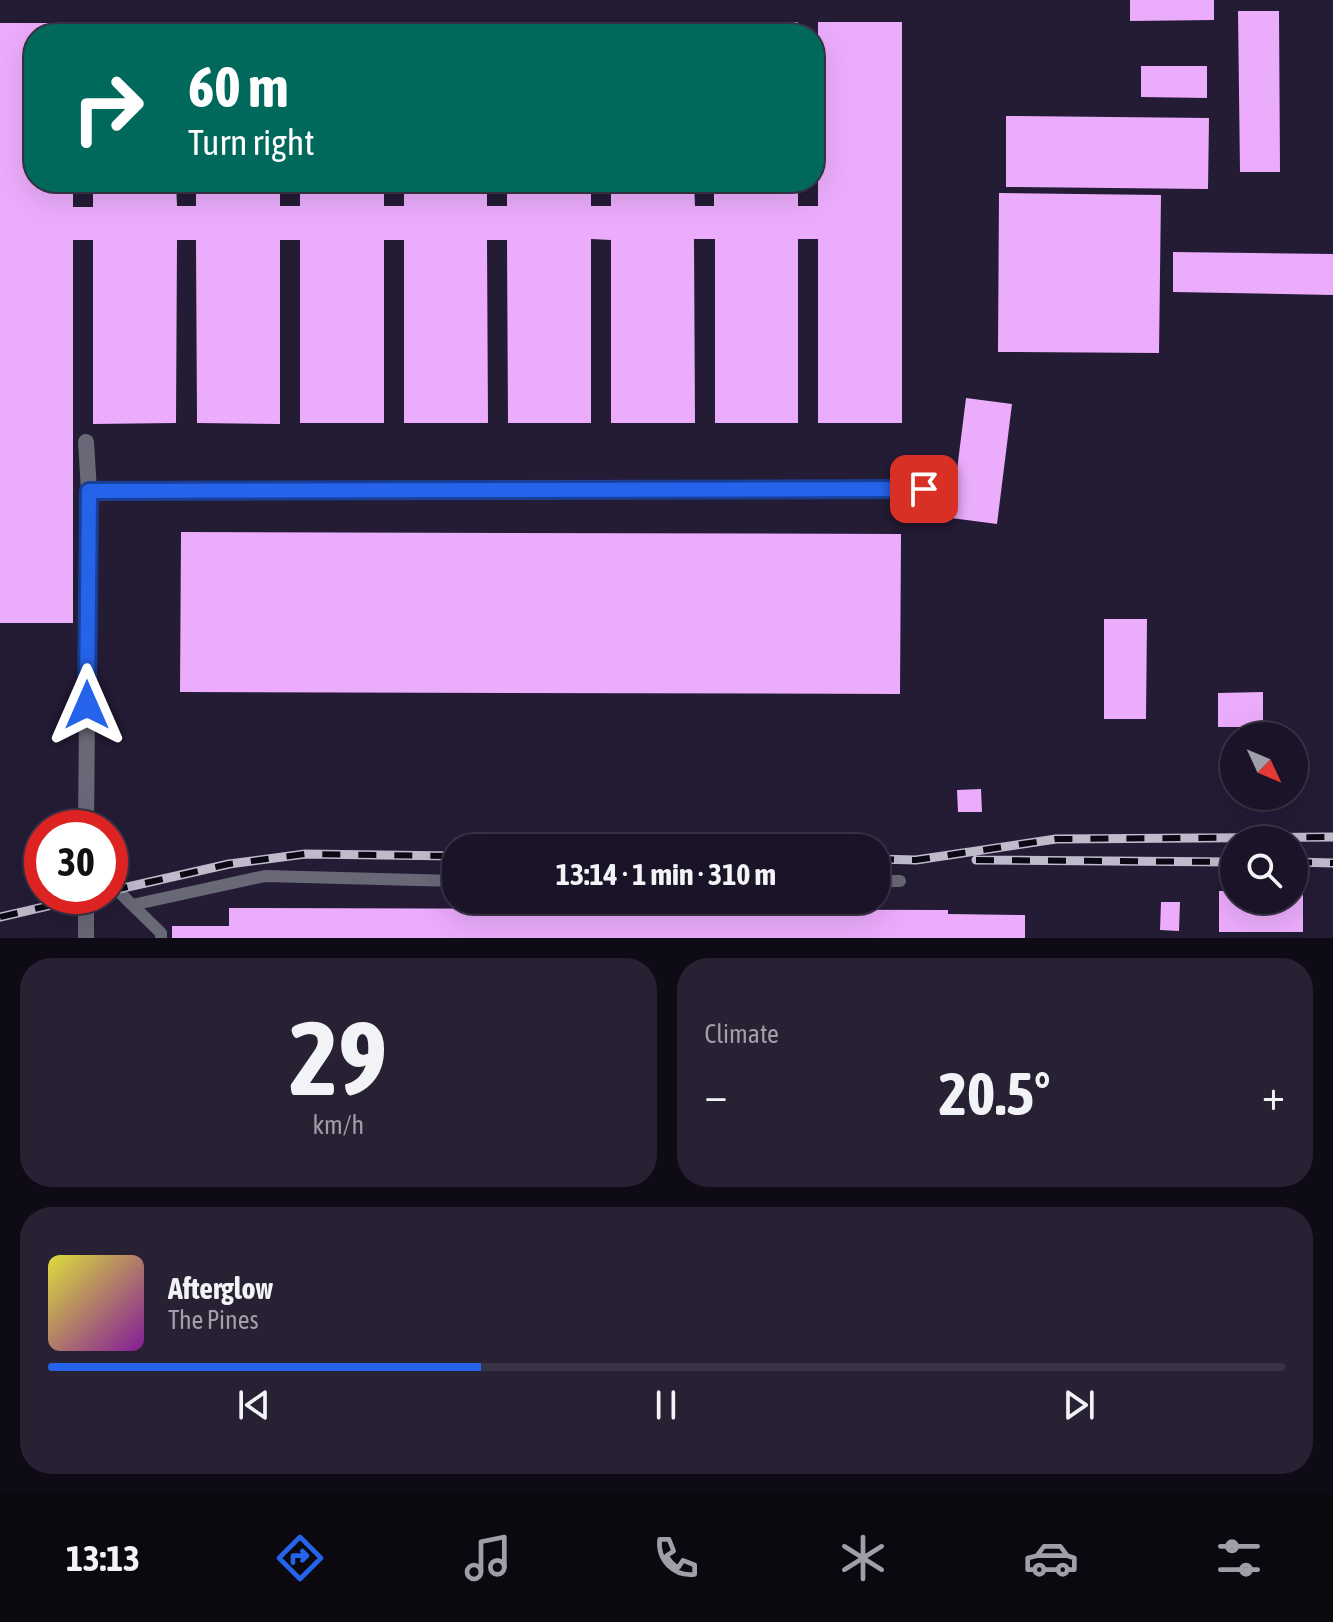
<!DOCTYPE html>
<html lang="en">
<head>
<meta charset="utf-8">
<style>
  body { margin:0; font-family:"Asap Condensed",sans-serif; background:#282134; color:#f1f3f6; height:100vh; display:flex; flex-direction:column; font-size:30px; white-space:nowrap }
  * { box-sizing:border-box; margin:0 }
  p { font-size:26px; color:#a09ea8 }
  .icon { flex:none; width:44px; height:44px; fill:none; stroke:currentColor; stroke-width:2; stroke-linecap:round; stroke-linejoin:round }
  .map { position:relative; height:938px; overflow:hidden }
  .details { display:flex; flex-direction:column; gap:20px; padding:20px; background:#0f0b16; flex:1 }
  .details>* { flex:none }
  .top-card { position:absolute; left:24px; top:24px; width:800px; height:168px; border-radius:32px; box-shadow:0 8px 32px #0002,0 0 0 2px #393345; background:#00695c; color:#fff; overflow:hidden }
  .needle { width:52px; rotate:134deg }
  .fabs { position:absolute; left:1220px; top:722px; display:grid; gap:16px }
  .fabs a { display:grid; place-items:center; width:88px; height:88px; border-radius:50%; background:#1b1428; box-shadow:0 8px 32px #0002,0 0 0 2px #393345; font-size:40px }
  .speed { position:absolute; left:24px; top:810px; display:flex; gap:16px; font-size:40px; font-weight:700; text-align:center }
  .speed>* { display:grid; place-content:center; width:104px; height:104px; border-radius:50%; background:#1b1428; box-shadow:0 8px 32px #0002,0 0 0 2px #393345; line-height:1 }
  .speed .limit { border:12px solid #d22; background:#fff; color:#111 }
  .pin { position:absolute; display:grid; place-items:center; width:68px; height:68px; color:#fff; margin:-34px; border-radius:16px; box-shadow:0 4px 12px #0006 }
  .me { position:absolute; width:88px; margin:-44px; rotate:0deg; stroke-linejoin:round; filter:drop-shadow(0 0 6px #0008) }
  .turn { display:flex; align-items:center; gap:28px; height:168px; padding:0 32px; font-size:36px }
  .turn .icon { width:104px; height:104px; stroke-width:2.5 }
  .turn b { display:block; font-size:56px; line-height:68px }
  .big { font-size:60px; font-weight:700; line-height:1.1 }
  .details .widget { flex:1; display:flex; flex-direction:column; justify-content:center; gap:12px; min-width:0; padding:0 28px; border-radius:32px; background:#282134 }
  .details .dial { align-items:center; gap:0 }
  .dial b { font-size:104px; line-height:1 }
  .song { display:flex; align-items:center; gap:24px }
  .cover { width:96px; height:96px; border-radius:12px; background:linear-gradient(135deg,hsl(60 70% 55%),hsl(290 70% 35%)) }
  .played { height:8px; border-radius:4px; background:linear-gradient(90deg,#2563eb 35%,#393345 35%) }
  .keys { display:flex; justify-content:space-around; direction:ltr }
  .heat { display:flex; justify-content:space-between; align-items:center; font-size:44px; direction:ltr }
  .details .tiles { flex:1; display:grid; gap:20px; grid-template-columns:1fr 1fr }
  .widget:last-child { grid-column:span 2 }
  .trip { position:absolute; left:442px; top:834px; width:448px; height:80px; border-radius:32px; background:#1b1428; box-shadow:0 8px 32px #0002,0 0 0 2px #393345; font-weight:700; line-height:80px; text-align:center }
  .tab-bar { display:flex; height:128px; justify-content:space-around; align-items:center; background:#0b0810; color:#a09ea8 }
  .tab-bar .icon { width:56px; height:56px }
  .tab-bar .active { color:#2563eb }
  .tab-bar b { font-size:36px; color:#f1f3f6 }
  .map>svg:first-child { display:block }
  .building { fill:#ecacfc }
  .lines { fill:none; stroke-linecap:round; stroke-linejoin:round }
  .lane { stroke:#686876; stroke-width:12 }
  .street { stroke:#686876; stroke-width:16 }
  .rail-casing { stroke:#bfbbcd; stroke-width:9 }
  .rail { stroke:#0c0813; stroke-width:6; stroke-dasharray:18; stroke-linecap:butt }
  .route-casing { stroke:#184099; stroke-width:20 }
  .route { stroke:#2563eb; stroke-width:14 }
</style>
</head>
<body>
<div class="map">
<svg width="1333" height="938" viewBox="0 0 1333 938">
  <rect width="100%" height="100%" fill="#241b35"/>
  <path class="building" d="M 1130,0 L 1214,0 L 1214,20 L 1130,21 Z
    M 1238,11 L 1279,11 L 1280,172 L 1240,172 Z
    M 798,22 L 798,34 L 714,34 L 714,23 Z
    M 818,22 L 902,22 L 902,423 L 818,423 L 818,239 L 798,239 L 798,423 L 715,423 L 715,239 L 694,239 L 695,423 L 611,423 L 611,240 L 591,239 L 591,423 L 508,423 L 507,240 L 487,240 L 488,423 L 404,423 L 404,240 L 384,240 L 384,423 L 300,423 L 300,240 L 280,240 L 280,424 L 197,423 L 196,240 L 177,240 L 176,423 L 93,424 L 93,240 L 73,240 L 73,623 L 0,623 L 0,23 L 73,23 L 73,34 L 34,34 L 34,182 L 73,182 L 73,207 L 93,207 L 93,182 L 176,182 L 177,206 L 196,206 L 196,182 L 280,182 L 280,206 L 300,206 L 300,182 L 384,182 L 384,206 L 404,206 L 404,182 L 487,182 L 487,206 L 507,206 L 507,182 L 591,182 L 591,206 L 611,206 L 611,182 L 694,182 L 695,206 L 714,206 L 714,182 L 798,182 L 798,206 L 818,206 Z
    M 93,23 L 176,23 L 176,34 L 93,34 Z
    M 196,23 L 280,23 L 280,34 L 196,34 Z
    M 300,23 L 383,23 L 383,34 L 300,34 Z
    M 403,23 L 487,23 L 487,34 L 403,34 Z
    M 507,23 L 591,23 L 591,34 L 507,34 Z
    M 611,23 L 694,23 L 694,34 L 611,34 Z
    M 1141,66 L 1207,66 L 1207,98 L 1141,97 Z
    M 1006,116 L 1209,118 L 1208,189 L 1006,187 Z
    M 999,193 L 1161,195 L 1159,353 L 998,352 Z
    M 1173,252 L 1333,254 L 1333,295 L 1173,292 Z
    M 966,398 L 1012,404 L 997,524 L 951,518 Z
    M 181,532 L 901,534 L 900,694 L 180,692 Z
    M 1104,619 L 1147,619 L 1146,719 L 1104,719 Z
    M 1263,692 L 1263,727 L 1218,727 L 1218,693 Z
    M 981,789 L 982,812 L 958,812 L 957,790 Z
    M 1294,890 L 1303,890 L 1303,932 L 1219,932 L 1219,891 L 1234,891 L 1234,900 L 1294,900 Z
    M 1161,902 L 1180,902 L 1179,931 L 1160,930 Z
    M 229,908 L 948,910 L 948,914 L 1025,915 L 1025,938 L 172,938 L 172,926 L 229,926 Z"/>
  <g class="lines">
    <path class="lane" d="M 89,491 L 924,489
      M 876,881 L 900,881
      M 110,886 L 117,890 L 161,933 L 161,938
      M 132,905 L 265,876 L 456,881"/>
    <path class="street" d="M 86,828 L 89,491 L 86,442
      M 86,938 L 86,896"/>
    <g class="rail-casing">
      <path id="rail" d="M 876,859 L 916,860 L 1056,839 L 1333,837
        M 976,860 L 1234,862
        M 1294,862 L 1333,863
        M 110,891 L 229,864 L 305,854 L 456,856
        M 0,917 L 91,896"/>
    </g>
    <use href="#rail" class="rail"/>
  </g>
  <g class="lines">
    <g class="route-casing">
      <path id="route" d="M 87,705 L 89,491 L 924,489"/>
    </g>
    <use href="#route" class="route"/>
  </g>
</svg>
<div class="fabs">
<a><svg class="needle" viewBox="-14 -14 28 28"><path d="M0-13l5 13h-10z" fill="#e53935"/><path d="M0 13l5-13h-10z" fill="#a09ea8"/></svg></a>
<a><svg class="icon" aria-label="search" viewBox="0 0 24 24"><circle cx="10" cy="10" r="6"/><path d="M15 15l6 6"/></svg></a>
</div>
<div class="speed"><div class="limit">30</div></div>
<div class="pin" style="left:924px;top:489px;background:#d93025"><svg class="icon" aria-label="arrive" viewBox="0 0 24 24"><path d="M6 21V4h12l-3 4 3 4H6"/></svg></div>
<svg class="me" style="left:87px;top:705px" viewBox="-20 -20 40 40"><path d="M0-17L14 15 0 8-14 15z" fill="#2563eb" stroke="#fff" stroke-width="4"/></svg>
<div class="trip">13:14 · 1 min · 310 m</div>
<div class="top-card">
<div class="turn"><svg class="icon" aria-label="right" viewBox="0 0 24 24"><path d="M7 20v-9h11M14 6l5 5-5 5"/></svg><div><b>60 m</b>Turn right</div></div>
</div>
</div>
<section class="details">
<div class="tiles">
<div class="widget dial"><b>29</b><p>km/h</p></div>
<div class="widget"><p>Climate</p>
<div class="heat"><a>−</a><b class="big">20.5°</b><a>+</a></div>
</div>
<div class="widget">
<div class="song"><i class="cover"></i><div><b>Afterglow</b><p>The Pines</p></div></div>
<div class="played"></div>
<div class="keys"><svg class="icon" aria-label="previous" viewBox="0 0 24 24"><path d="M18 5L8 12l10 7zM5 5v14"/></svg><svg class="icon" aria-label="pause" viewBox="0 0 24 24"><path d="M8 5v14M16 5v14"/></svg><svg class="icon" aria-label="next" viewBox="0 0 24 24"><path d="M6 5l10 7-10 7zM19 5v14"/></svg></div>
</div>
</div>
</section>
<nav class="tab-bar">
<b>13:13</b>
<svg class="icon active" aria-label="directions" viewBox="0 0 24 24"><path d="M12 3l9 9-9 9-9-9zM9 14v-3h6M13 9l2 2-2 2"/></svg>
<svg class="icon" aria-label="music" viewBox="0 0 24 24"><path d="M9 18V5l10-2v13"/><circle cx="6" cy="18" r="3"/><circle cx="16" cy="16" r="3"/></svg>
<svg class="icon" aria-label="phone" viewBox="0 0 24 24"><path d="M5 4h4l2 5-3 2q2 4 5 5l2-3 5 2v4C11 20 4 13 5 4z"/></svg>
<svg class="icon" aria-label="climate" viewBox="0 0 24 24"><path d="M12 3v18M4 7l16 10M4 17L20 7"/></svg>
<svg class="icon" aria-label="car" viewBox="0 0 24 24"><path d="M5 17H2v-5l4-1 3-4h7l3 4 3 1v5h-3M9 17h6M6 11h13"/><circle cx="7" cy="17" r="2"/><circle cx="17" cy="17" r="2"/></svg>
<svg class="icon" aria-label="filters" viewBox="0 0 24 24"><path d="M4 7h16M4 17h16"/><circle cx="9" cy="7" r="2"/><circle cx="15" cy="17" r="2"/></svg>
</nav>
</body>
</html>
